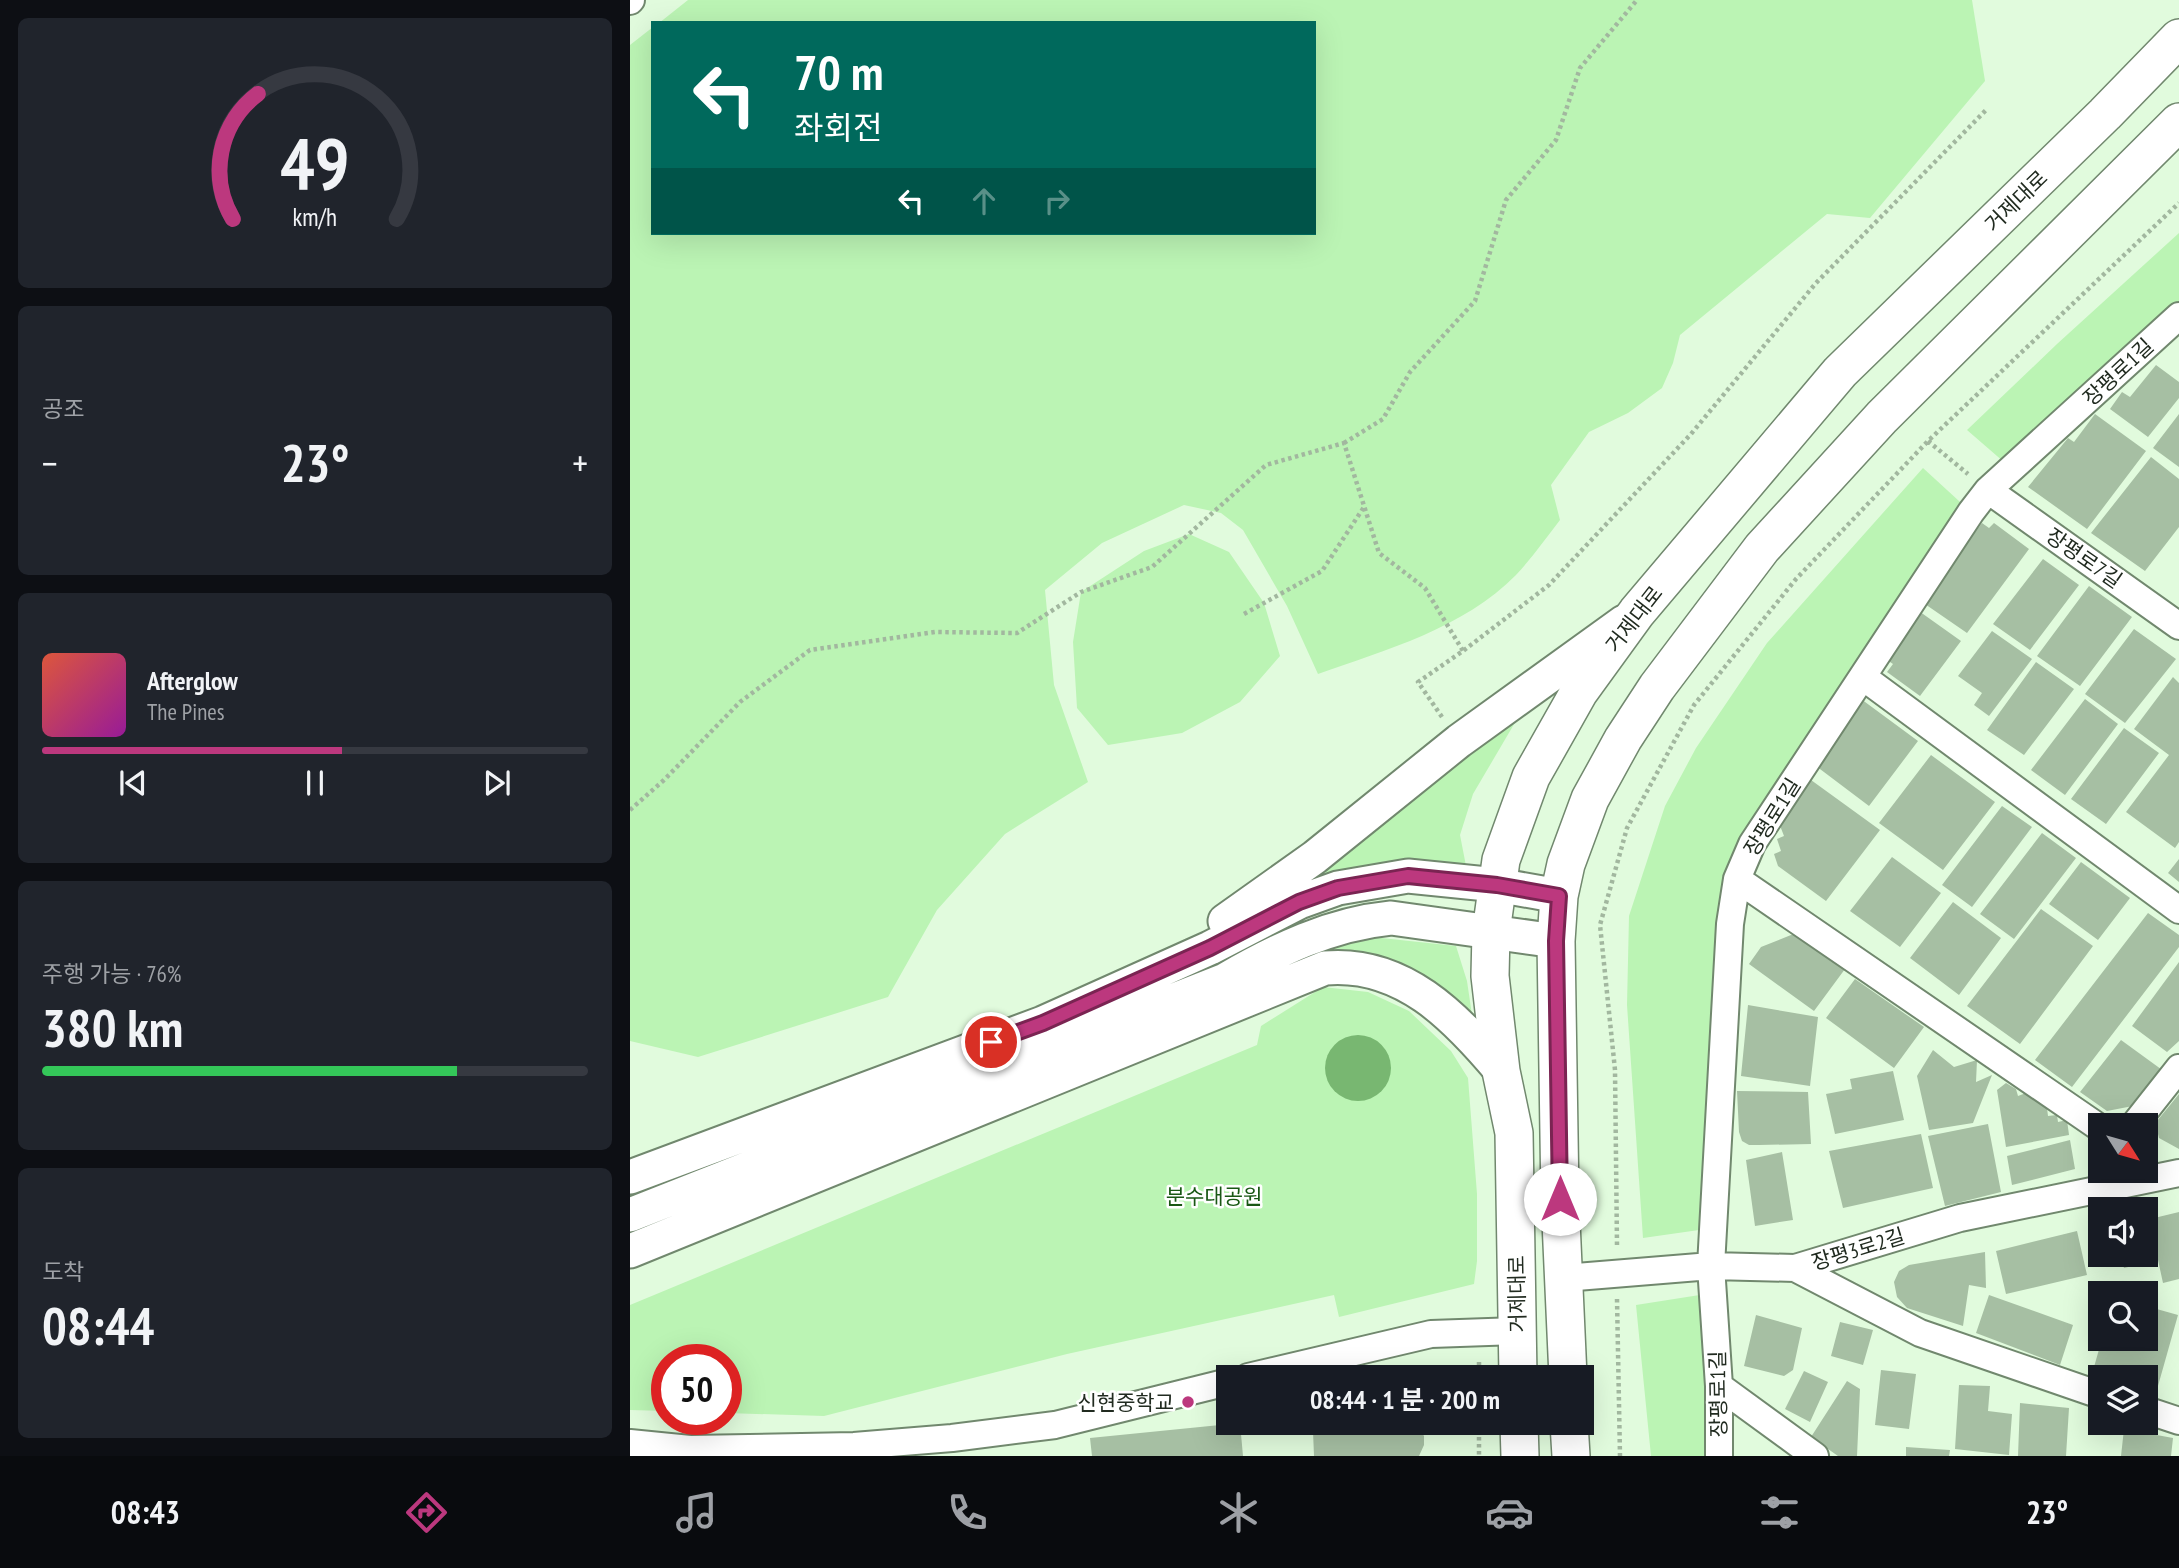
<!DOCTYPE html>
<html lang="ko">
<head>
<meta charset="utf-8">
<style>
  body { margin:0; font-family:"PT Sans Narrow","Noto Sans KR",sans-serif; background:#20242c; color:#f1f3f6; height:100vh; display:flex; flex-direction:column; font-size:26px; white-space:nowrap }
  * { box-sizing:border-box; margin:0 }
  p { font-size:23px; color:#9ea1a6 }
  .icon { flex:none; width:38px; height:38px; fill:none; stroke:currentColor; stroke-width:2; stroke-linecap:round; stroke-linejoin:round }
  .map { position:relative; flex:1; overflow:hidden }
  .panel { display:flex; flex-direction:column; gap:18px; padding:18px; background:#0d0f14; width:630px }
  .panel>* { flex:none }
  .hud { position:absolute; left:21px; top:21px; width:665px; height:214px; border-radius:0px; box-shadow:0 7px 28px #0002; background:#00695c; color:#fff; overflow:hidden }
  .needle { width:46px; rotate:127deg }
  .controls { position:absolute; left:1458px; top:1113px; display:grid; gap:14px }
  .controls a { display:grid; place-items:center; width:70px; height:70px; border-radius:0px; background:#171b24; box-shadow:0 7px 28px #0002; font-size:35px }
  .speed { position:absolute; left:21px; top:1344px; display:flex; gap:14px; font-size:35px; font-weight:700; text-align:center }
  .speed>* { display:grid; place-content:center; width:91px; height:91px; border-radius:50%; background:#171b24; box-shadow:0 7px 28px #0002; line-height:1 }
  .speed .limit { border:10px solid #d22; background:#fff; color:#111 }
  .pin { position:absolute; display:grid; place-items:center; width:60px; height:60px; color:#fff; margin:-30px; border:4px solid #fff; border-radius:50%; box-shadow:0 2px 7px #0007 }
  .me { position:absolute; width:77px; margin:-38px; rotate:0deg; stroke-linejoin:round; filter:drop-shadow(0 0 5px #0008) }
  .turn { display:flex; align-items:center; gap:24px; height:147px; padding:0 28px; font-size:32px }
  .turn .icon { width:91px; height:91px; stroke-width:2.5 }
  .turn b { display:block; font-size:49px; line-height:60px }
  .lanes { display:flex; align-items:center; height:66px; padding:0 28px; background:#0003; justify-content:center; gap:35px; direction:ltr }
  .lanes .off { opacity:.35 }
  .big { font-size:52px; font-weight:700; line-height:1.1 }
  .panel .card { flex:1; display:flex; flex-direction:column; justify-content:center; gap:10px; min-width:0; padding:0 24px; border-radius:10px; background:#20242c }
  .panel .dial { align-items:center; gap:0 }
  .dial svg { height:182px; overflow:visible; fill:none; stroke:#363941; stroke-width:7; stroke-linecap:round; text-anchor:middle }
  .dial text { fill:#f1f3f6; stroke:none }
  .song { display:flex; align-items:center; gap:21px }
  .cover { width:84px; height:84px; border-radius:10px; background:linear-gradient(135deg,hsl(10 70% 55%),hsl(300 70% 35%)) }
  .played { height:7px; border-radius:4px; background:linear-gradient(90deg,#bc387e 55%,#363941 55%) }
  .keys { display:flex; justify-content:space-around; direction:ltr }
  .heat { display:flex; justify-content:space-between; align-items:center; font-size:38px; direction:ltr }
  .charge { height:10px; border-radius:5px; background:linear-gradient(90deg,#34c759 76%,#363941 0) }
  .trip { position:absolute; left:586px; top:1365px; width:378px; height:70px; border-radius:0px; background:#171b24; box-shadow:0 7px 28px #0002; font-weight:700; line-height:70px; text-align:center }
  .tabs { display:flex; height:112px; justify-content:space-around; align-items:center; background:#090b0e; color:#9ea1a6 }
  .tabs .icon { width:49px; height:49px }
  .tabs .current { color:#bc387e }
  .tabs b { font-size:32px; color:#f1f3f6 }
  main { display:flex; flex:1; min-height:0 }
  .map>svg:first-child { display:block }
  .green { fill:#bbf4b4 }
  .water { fill:#78b771 }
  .building { fill:#a6bfa3 }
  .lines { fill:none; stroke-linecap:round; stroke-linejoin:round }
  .minor-casing { stroke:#71886e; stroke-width:30 }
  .tertiary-casing { stroke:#71886e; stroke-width:37 }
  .secondary-casing { stroke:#71886e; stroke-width:40 }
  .path { stroke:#a2b79f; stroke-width:4.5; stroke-dasharray:3.5 3.5; stroke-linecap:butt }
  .minor { stroke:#fff; stroke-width:26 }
  .tertiary { stroke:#fff; stroke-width:33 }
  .secondary { stroke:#fff; stroke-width:37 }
  .route-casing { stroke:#7a2452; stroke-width:18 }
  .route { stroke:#bc387e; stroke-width:12 }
  .poi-dot { fill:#bc387e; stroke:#fff; stroke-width:2.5 }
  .labels { text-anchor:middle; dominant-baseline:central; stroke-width:5; stroke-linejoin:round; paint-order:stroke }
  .street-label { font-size:21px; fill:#212b20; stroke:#fff }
  .park-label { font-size:21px; fill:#195814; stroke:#fff }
  .poi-label { font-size:21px; fill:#212b20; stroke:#fff; text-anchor:end }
</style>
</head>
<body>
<main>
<section class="panel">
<div class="card dial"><svg viewBox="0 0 100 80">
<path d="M14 69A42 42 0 1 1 86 69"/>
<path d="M14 69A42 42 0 0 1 25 14" stroke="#bc387e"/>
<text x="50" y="56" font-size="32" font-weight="700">49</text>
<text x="50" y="72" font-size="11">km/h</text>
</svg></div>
<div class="card"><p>공조</p>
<div class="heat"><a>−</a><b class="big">23°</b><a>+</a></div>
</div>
<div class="card">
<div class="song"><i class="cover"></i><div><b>Afterglow</b><p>The Pines</p></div></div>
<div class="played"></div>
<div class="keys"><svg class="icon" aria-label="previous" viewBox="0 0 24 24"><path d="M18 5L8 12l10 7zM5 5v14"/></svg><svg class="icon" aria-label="pause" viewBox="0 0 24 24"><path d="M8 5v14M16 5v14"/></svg><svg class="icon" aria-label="next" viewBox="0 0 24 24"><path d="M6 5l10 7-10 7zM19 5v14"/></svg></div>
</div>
<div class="card"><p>주행 가능 · 76%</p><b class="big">380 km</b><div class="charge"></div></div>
<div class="card"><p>도착</p><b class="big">08:44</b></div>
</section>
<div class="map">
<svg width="1549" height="1456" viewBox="0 0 1549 1456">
  <rect width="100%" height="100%" fill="#e1fbdd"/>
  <path class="green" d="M 58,0 L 1342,0 L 1355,81 L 1240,218 L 1197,214 L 1050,335 L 1043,363 L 1032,388 L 998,413 L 959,432 L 921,485 L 930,520 C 916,538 902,558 886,575 C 834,628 756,650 688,674 L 657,606 L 613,530 L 591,513 L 554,505 L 472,543 L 415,590 L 424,685 L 458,782 L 375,834 L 307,910 L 258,997 L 68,1057 L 0,1041 L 0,45 L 23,27 L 23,233 L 684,233 L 684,23 L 29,23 Z
    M 1549,233 L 1549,316 L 1382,469 L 1337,430 L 1427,344 Z
    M 1293,468 L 1341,512 L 1107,879 L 1083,1228 L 1013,1238 L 997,1005 L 999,916 L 1035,806 L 1066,748 L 1137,643 Z
    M 559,534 L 599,552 L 634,603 L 650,656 L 610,702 L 552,733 L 478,745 L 447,708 L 443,642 L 451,592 L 514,551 Z
    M 890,714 L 843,794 L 830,835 L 836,866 L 766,862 L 674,879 Z
    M 733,936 L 826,946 L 837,981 L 842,1015 C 796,973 763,955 700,949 Z
    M 693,987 L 738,992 L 779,1011 L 821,1051 L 838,1078 L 847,1194 L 847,1261 L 844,1284 L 709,1317 L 704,1295 L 437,1354 L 194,1416 L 96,1413 L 96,1360 L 37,1360 L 37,1411 L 0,1410 L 0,1305 L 627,1045 L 631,1026 Z
    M 1076,1294 L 1089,1456 L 1021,1456 L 1006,1305 Z"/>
  <path class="water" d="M695 1068a33 33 0 1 1 66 0a33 33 0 1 1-66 0Z"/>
  <path class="building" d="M 1526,365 L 1549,382 L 1549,398 L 1518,437 L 1480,409 L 1492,392 L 1500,397 Z
    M 1465,414 L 1516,451 L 1457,529 L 1398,487 L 1438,438 L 1444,442 Z
    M 1549,414 L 1549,467 L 1523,448 Z
    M 1521,457 L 1549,479 L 1549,527 L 1515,571 L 1461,533 Z
    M 1352,523 L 1359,528 L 1364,523 L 1399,549 L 1337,633 L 1292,602 Z
    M 1413,559 L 1449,585 L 1400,650 L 1363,624 Z
    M 1459,586 L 1502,617 L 1450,686 L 1407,656 Z
    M 1286,609 L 1331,641 L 1290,696 L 1257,672 L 1263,664 L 1257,660 Z
    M 1504,629 L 1546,659 L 1495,723 L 1455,694 Z
    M 1362,631 L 1402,659 L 1359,716 L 1344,705 L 1352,693 L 1328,676 Z
    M 1406,662 L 1444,689 L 1394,755 L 1357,730 Z
    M 1543,677 L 1549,683 L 1549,842 L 1545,848 L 1496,812 L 1539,755 L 1504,729 Z
    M 1231,699 L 1288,741 L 1239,806 L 1182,763 Z
    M 1455,699 L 1488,724 L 1435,795 L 1401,770 Z
    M 1494,728 L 1529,753 L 1476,824 L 1441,799 Z
    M 1301,755 L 1365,802 L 1313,870 L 1249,823 Z
    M 1181,780 L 1250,830 L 1196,901 L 1148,866 L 1144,854 L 1151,851 L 1147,839 L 1154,836 L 1149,823 Z
    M 1372,806 L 1402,827 L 1342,907 L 1312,885 Z
    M 1412,833 L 1446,858 L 1384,939 L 1350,914 Z
    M 1262,857 L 1311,893 L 1270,947 L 1220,911 Z
    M 1549,859 L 1549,882 L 1538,873 Z
    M 1451,862 L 1500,898 L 1468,940 L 1419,904 Z
    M 1323,902 L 1371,938 L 1329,995 L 1280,958 Z
    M 1411,909 L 1463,946 L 1390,1044 L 1337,1006 Z
    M 1518,913 L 1549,935 L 1549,947 L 1442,1087 L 1405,1060 Z
    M 1166,933 L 1215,969 L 1184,1011 L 1119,964 L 1131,947 Z
    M 1549,962 L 1549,1041 L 1537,1052 L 1502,1026 Z
    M 1225,979 L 1294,1027 L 1264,1068 L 1196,1018 Z
    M 1118,1005 L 1188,1017 L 1180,1086 L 1111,1076 Z
    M 1491,1040 L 1535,1072 L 1508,1105 L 1477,1111 L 1450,1092 Z
    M 1303,1050 L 1324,1067 L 1347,1060 L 1346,1082 L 1362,1075 L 1343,1123 L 1299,1130 L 1287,1076 Z
    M 1263,1071 L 1274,1120 L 1205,1134 L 1196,1094 L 1222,1089 L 1220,1079 Z
    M 1376,1083 L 1386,1089 L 1388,1096 L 1396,1093 L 1417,1108 L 1418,1116 L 1427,1115 L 1428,1122 L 1437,1120 L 1439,1135 L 1376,1147 L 1367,1090 Z
    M 1107,1091 L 1178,1092 L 1181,1144 L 1129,1145 L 1119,1145 L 1112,1141 L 1109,1132 Z
    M 1549,1094 L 1549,1149 L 1529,1138 L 1527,1130 L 1527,1121 Z
    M 1358,1124 L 1371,1192 L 1315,1206 L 1298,1136 Z
    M 1291,1134 L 1303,1188 L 1213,1208 L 1199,1151 Z
    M 1440,1140 L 1445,1169 L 1382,1185 L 1377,1156 Z
    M 1152,1152 L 1163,1220 L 1125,1226 L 1116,1160 Z
    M 1549,1212 L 1549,1279 L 1533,1283 L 1528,1260 L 1494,1268 L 1490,1255 L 1516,1255 L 1516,1220 Z
    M 1447,1231 L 1457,1275 L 1376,1294 L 1366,1251 Z
    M 1355,1252 L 1356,1288 L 1339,1285 L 1333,1326 L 1277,1308 L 1267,1297 L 1264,1282 L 1269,1271 L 1279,1265 Z
    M 1359,1295 L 1443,1325 L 1430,1365 L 1346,1333 Z
    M 1516,1306 L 1548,1315 L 1526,1393 L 1516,1390 L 1516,1377 L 1474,1377 L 1462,1374 L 1472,1339 L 1516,1339 Z
    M 1126,1315 L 1172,1328 L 1163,1370 L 1154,1376 L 1114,1366 Z
    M 1210,1322 L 1243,1330 L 1233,1365 L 1201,1356 Z
    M 1251,1370 L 1286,1374 L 1279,1429 L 1245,1425 Z
    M 1174,1371 L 1198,1382 L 1180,1422 L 1155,1409 Z
    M 1217,1381 L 1230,1389 L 1227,1456 L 1208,1456 L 1181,1437 Z
    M 1329,1385 L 1360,1386 L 1358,1411 L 1382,1414 L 1379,1455 L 1325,1449 Z
    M 1390,1403 L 1439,1408 L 1436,1456 L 1388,1456 Z
    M 610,1423 L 613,1456 L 462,1456 L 460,1438 Z
    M 739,1423 L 786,1423 L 794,1436 L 794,1445 L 789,1456 L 684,1456 L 683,1431 L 737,1425 Z
    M 1494,1429 L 1543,1438 L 1541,1456 L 1491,1456 Z
    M 1276,1447 L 1320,1450 L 1319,1456 L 1276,1456 Z"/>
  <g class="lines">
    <g class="minor-casing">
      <path id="minor" d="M 0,1 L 1,0
        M 1358,490 L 1549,626
        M 1233,677 L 1549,910
        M 1107,879 L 1470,1128
        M 1504,1125 L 1549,1068
        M 1165,1268 L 1290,1333 L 1470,1395
        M 934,1278 L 1081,1266 L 1165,1268 L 1330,1218 L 1549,1173
        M 618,1377 L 801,1334 L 887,1331
        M 1089,1386 L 1185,1456
        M 1516,1410 L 1549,1421
        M 0,1443 L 60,1449 L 224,1446 L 322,1438 L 425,1425 L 598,1382
        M 1089,1456 L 1089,1386 L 1081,1266 L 1100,924 L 1107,879 L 1122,844 L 1341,512 L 1358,490 L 1549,316"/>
    </g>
    <g class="tertiary-casing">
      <path id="tertiary" d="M 595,921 L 685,857 L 829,741 L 994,622
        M 0,1177 L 413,1023 L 580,948 L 669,902 L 708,888 L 778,876 L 867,885 L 929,896
        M 0,1215 L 595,980 C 647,950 700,924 761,918 L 926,941
        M 0,1251 L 695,968 C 772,961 825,1016 871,1071"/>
    </g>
    <g class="secondary-casing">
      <path id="secondary" d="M 888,1377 L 884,1133 L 871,1071 L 860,976 L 861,932 L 871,860 L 901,777 L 949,692 L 1007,612 L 1210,372 L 1475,114 L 1549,38
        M 938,1377 L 930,1199 L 926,941 L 929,896 L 936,864 L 960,799 L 993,739 L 1027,687 L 1132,548 L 1252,417 L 1549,122
        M 889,1423 L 890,1456
        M 939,1423 L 941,1456"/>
    </g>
    <path class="path" d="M 1298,441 L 1338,474
      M 714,443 L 753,419 L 780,372 L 845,301 L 876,200 L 926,140 L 950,68 L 1007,0
      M 614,614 L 692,571 L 734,507
      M 812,717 L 788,682 L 833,651 L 919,585 L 1061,434 L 1186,283 L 1356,110
      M 0,810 L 34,780 L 110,702 L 180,650 L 305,632 L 387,633 L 451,592 L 522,567 L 636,465 L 714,443 L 749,553 L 795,588 L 833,651
      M 987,1245 L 985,1070 L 970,925 L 997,828 L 1064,705 L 1166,579 L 1298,441 L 1549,203
      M 987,1299 L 990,1456
      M 849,1362 L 849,1377
      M 849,1423 L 849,1456"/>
    <use href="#minor" class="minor"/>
    <use href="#tertiary" class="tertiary"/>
    <use href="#secondary" class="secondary"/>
  </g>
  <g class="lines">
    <g class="route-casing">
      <path id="route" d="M 361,1042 L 413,1023 L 580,948 L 669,902 L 708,888 L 778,876 L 867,885 L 929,896 L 926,941 L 930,1199"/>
    </g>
    <use href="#route" class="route"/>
  </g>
  <circle class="poi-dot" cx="558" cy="1402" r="7"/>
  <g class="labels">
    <g class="street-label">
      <text transform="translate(1386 201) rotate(-44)">거제대로</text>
      <text transform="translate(1488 372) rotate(-43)">장평로1길</text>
      <text transform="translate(1454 558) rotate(35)">장평로7길</text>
      <text transform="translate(1004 619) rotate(-52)">거제대로</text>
      <text transform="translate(1142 817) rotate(-58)">장평로1길</text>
      <text transform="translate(1228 1249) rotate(-17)">장평3로2길</text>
      <text transform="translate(887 1294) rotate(-91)">거제대로</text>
      <text transform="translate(1088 1394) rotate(-91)">장평로1길</text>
    </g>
    <g class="park-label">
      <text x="584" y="1196">분수대공원</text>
    </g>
    <g class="poi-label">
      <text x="544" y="1402">신현중학교</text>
    </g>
  </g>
</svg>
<div class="controls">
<a><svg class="needle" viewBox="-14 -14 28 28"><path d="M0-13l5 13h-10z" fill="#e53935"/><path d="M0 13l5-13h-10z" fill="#9ea1a6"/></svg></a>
<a><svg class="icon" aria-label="sound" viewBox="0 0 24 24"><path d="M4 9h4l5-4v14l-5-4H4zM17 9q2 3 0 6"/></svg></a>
<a><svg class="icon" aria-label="search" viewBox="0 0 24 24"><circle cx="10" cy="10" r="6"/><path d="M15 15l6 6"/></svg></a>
<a><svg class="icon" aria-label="layers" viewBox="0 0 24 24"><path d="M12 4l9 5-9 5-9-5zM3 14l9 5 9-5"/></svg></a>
</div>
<div class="speed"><div class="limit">50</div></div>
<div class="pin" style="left:361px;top:1042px;background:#d93025"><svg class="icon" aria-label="arrive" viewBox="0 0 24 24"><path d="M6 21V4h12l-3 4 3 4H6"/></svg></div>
<svg class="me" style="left:930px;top:1199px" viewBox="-20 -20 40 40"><circle r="19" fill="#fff"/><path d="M0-13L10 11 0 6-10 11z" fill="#bc387e"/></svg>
<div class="trip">08:44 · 1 분 · 200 m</div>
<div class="hud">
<div class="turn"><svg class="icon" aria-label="left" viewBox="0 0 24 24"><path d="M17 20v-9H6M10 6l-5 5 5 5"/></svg><div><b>70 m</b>좌회전</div></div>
<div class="lanes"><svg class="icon" aria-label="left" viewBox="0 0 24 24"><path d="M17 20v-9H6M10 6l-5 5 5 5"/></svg><svg class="icon off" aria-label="ahead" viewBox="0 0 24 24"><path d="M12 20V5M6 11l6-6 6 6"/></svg><svg class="icon off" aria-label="right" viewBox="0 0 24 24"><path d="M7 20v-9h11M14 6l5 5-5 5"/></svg></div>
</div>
</div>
</main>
<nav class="tabs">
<b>08:43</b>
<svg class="icon current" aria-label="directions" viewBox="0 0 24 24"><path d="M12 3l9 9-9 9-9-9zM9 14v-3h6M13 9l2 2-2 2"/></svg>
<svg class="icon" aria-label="music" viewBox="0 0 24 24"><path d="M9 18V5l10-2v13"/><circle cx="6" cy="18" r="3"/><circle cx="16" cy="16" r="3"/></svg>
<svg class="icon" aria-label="phone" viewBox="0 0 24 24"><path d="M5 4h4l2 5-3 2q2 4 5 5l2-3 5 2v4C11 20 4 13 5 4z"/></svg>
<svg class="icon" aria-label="climate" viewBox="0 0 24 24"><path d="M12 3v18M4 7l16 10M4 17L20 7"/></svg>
<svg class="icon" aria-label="car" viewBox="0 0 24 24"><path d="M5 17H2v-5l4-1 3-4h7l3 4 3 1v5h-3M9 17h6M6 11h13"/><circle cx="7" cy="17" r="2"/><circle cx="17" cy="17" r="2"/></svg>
<svg class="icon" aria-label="filters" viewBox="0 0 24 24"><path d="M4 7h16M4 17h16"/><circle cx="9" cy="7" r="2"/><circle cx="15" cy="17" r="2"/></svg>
<b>23°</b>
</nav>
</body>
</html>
